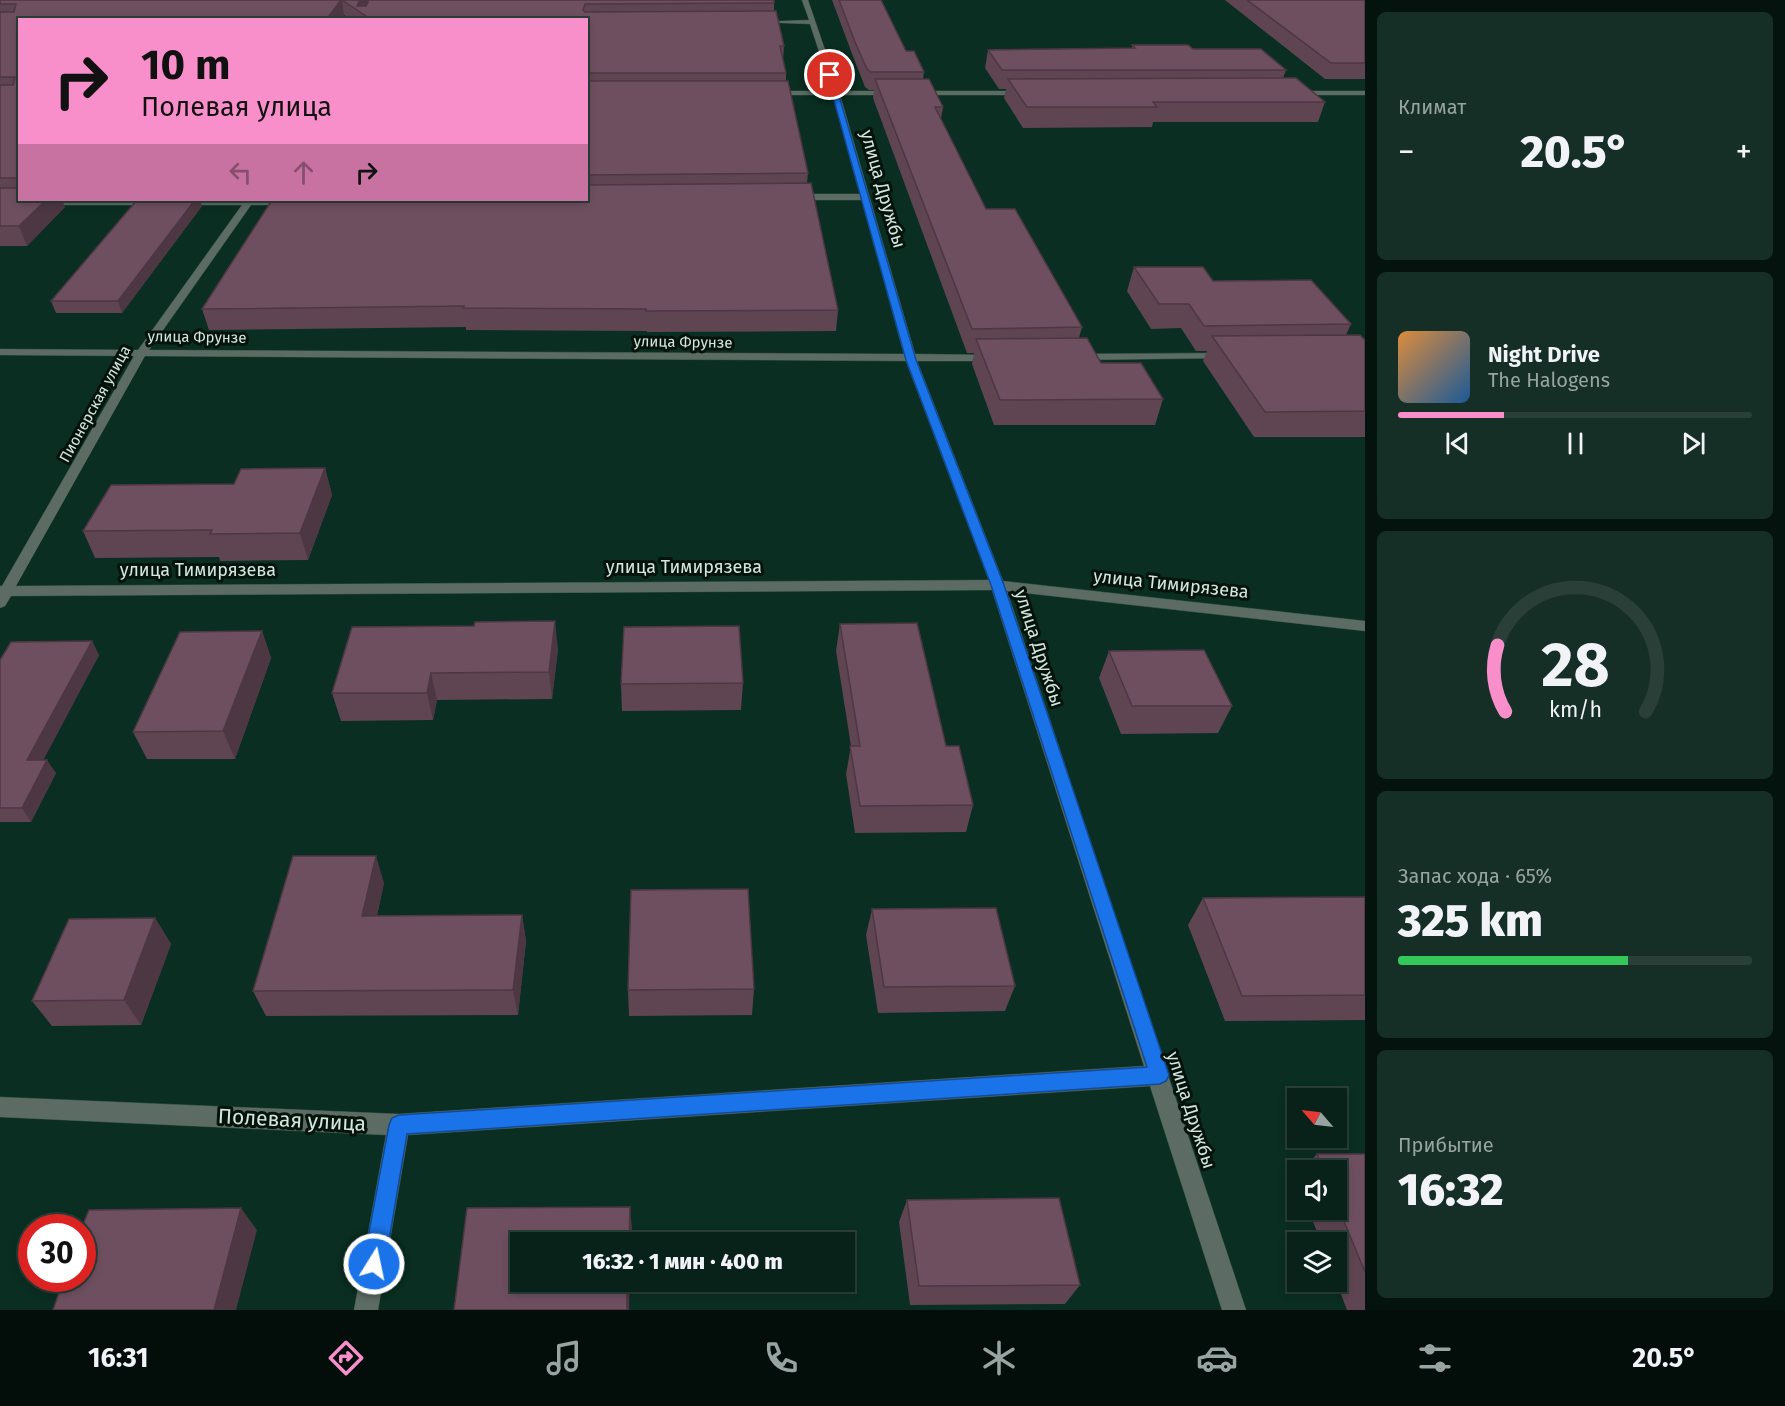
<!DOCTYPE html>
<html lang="ru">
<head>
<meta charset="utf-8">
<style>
  body { margin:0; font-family:"Fira Sans",sans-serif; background:#162f26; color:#f1f3f6; height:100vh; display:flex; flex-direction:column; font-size:22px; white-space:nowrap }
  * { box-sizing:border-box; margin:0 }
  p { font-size:20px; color:#98a4a2 }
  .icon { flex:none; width:33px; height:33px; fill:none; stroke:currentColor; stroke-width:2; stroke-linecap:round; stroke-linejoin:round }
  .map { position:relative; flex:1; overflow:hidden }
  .side { display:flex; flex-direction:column; gap:12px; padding:12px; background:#04130e; width:420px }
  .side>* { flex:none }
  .banner { position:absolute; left:18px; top:18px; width:570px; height:183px; border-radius:0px; box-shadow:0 3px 9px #0003,0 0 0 2px #293f38; background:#f98fca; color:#111; overflow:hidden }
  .needle { width:39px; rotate:298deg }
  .fabs { position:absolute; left:1287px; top:1088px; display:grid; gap:12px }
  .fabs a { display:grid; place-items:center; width:60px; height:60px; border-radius:0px; background:#082219; box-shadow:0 3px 9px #0003,0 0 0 2px #293f38; font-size:30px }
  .speed { position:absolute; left:18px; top:1214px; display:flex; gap:12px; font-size:30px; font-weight:700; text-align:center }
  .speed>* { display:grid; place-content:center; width:78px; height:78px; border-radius:50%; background:#082219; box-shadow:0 3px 9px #0003,0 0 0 2px #293f38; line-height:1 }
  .speed .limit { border:9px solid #d22; background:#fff; color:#111 }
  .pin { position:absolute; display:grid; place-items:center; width:51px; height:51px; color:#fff; margin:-26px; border:3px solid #fff; border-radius:50%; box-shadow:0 2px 6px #0007 }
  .me { position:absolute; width:66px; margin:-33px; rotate:10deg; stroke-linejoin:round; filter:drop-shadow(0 0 4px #0008) }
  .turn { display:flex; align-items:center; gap:21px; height:126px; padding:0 24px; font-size:27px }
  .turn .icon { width:78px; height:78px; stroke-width:2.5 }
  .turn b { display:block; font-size:42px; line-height:51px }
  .lanes { display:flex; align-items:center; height:57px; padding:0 24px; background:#0003; justify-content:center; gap:30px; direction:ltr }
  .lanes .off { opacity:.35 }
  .big { font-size:45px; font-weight:800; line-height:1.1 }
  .side .tile { flex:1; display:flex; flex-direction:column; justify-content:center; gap:9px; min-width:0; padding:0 21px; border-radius:9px; background:#162f26 }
  .side .dial { align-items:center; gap:0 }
  .dial svg { height:156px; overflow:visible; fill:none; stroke:#293f38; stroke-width:7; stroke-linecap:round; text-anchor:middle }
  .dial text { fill:#f1f3f6; stroke:none }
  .song { display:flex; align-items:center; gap:18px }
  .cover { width:72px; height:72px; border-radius:9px; background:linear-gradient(135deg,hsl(30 70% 55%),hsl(210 70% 35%)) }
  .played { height:6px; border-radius:3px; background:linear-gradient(90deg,#f98fca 30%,#293f38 30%) }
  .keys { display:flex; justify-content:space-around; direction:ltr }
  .heat { display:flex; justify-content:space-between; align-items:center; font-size:33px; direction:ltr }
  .charge { height:9px; border-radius:4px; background:linear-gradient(90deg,#34c759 65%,#293f38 0) }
  .trip { position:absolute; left:510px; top:1232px; width:345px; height:60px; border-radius:0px; background:#082219; box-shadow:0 3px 9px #0003,0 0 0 2px #293f38; font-weight:800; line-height:60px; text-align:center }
  .menu { display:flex; height:96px; justify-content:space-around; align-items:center; background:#030e0a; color:#98a4a2 }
  .menu .icon { width:42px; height:42px }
  .menu .current { color:#f98fca }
  .menu b { font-size:27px; color:#f1f3f6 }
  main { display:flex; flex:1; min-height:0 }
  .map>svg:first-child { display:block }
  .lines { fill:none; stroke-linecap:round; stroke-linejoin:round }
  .minor-casing { stroke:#2a4c3f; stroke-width:1 }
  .minor { fill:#5c6b64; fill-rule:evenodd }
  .wall { fill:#5f4452 }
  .shaded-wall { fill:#4d3742 }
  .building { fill:#6e4f5f; stroke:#4d3742; stroke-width:1.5 }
  .route { fill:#1a73e8; stroke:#114b97; stroke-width:1.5 }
  .labels { text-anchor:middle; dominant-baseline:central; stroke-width:6; stroke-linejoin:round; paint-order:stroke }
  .far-street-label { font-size:15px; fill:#d4e7de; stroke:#05130d }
  .street-label { font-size:18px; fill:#d4e7de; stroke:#05130d }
  .near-street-label { font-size:21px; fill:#d4e7de; stroke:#05130d }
</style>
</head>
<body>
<main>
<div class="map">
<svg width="1365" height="1310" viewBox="0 0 1365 1310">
  <rect width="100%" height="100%" fill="#0a2e21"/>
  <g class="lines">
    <g class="minor-casing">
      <path id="minor" d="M 802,0 L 808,0 L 839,91 L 1026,91 L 1030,93 L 1026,95 L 840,95 L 915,354 L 993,355 L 998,358 L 993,361 L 917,361 L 1003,581 L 1365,621 L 1365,631 L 1007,591 L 1246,1310 L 1222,1310 L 1150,1086 L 408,1135 L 378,1310 L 354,1310 L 386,1135 L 0,1117 L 0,1097 L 399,1114 L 1144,1066 L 992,590 L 11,596 L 5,606 L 0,608 L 0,586 L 2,586 L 134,356 L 0,355 L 0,349 L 138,350 L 242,205 L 180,205 L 177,204 L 177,200 L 291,200 L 295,202 L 291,205 L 251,205 L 149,350 L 904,354 L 862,200 L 793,200 L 789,197 L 793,194 L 860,194 L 833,95 L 771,95 L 767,93 L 771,91 L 832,91 L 810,24 L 757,22 L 809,20 ZM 145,356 L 906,361 L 989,580 L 16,586 Z
        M 1296,91 L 1365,91 L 1365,95 L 1293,95 Z
        M 42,200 L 156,200 L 160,202 L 156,205 L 45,205 L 42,204 Z
        M 1224,353 L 1228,354 L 1228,358 L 1080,360 L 1075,357 L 1080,354 Z"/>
    </g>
    <use href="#minor" class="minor"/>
  </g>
  <path class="wall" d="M 0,0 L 774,0 L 774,11 L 784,46 L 783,61 L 786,73 L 786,81 L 808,173 L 807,183 L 838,310 L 836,331 L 647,332 L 647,331 L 466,330 L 466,327 L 209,330 L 202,309 L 586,200 L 586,20 L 351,20 L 344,15 L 341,20 L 20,20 L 20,200 L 65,207 L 27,246 L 0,246 Z
    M 832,0 L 881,0 L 906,51 L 924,72 L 923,79 L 943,107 L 941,119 L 986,209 L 1082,327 L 1079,338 L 1101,363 L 1163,399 L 1155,425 L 994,425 L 972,364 L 974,353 L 967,353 L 873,98 L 874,90 L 869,90 L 865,87 L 854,59 Z
    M 1225,0 L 1365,0 L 1365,79 L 1325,79 Z
    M 1132,45 L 1193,49 L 1286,70 L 1283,78 L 1325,102 L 1318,122 L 1153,122 L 1152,127 L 1023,128 L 1004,98 L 1006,89 L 999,89 L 985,68 L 988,50 L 1132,48 Z
    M 202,206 L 122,313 L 56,313 L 51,301 Z
    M 1134,267 L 1213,281 L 1351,324 L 1346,335 L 1365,340 L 1365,437 L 1254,437 L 1203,361 L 1207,351 L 1196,351 L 1181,328 L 1151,329 L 1127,291 Z
    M 325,468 L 332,495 L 308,560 L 220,561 L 219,557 L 95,558 L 83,531 L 234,484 Z
    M 840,624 L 946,746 L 973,805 L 966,832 L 855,833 L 846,774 L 851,746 L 836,651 Z
    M 352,627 L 558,649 L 552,699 L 437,700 L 433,720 L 341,721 L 332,693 Z
    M 262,631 L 271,658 L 235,759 L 147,759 L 133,732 Z
    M 92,641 L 99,655 L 43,760 L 56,773 L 31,822 L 0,822 L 0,660 Z
    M 1109,651 L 1232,706 L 1218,733 L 1121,734 L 1099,678 Z
    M 743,683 L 741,710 L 622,711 L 621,684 Z
    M 384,883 L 377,916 L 522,915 L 526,941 L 518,1015 L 266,1016 L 253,991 Z
    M 1365,897 L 1365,1020 L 1225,1021 L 1188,925 L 1203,898 Z
    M 872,909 L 1015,986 L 1005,1011 L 878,1013 L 866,935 Z
    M 155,918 L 171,944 L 141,1025 L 52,1026 L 32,1001 Z
    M 754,989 L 752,1015 L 629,1016 L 628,990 Z
    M 1317,1154 L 1365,1154 L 1365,1310 L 1347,1310 L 1336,1281 L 1336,1242 L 1321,1242 L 1308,1209 L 1336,1209 L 1336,1170 L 1302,1170 Z
    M 907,1200 L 1080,1285 L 1065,1304 L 910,1305 L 899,1222 Z"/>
  <path class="shaded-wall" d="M 342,0 L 344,15 L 341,20 L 326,20 Z
    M 360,0 L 370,0 L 363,14 L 357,6 Z
    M 46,200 L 62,200 L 65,207 L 27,246 L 19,226 Z
    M 195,200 L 200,200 L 202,206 L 122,313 L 118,301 Z
    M 325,468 L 332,495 L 308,560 L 300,533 Z
    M 555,621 L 558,649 L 552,699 L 549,672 Z
    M 262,631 L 271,658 L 235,759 L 223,731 Z
    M 92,641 L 99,655 L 36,774 L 27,760 Z
    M 431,673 L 437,700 L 433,720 L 427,693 Z
    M 47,760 L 56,773 L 31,822 L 22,808 Z
    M 376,856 L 384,883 L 371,942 L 362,916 Z
    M 522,915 L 526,941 L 518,1015 L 513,990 Z
    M 155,918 L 171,944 L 141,1025 L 124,1000 Z
    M 630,1207 L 632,1228 L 631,1242 L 629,1242 Z
    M 241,1208 L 257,1230 L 236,1310 L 214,1310 Z
    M 627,1281 L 630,1281 L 629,1310 L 627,1310 Z"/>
  <path class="building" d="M 0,0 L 341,0 L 326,20 L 20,20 L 20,178 L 0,178 L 0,85 L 13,85 L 15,77 L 0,77 L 0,12 L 14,12 L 16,4 L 0,4 Z
    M 342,0 L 360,0 L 357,6 L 366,6 L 369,0 L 774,0 L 774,3 L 585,4 L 583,10 L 585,12 L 776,11 L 784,46 L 780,46 L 786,73 L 586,73 L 586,20 L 372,20 Z
    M 839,0 L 881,0 L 906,51 L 914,51 L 924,72 L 871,72 L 867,69 L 855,42 Z
    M 1247,0 L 1365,0 L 1365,63 L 1331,63 Z
    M 1132,45 L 1188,45 L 1193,49 L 1261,49 L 1286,70 L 1002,70 L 988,50 L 1135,48 Z
    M 1296,78 L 1325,102 L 1153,102 L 1157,107 L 1027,107 L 1008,79 Z
    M 875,79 L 929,79 L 943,107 L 935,107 L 986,209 L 1015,209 L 1082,327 L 972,329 Z
    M 586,81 L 788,81 L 808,173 L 586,175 Z
    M 811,183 L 838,310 L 646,311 L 646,309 L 463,308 L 464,306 L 202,309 L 272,200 L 586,200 L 586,185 Z
    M 0,188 L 20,188 L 20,200 L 46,200 L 19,226 L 0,226 Z
    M 137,200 L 195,200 L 118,301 L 51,301 Z
    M 1134,267 L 1203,267 L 1213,281 L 1311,280 L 1351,324 L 1204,326 L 1189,304 L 1159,304 Z
    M 1360,335 L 1365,340 L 1365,411 L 1265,412 L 1212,336 Z
    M 1087,338 L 1101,363 L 1141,363 L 1163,399 L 1000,400 L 976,339 Z
    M 325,468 L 300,533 L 210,534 L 212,530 L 83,531 L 111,485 L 234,484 L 241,469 Z
    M 555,621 L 549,672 L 431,673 L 427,693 L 332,693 L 352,627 L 474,626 L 475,622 Z
    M 917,623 L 946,746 L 959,746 L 973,805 L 860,806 L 850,746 L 860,746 L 840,624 Z
    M 739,626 L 743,683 L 621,684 L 624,627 Z
    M 262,631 L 223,731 L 133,732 L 180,632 Z
    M 92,641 L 27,760 L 47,760 L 22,808 L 0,808 L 0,660 L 11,642 Z
    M 1204,650 L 1232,706 L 1132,706 L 1109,651 Z
    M 293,856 L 376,856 L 362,916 L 522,915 L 513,990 L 253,991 Z
    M 748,889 L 754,989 L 628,990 L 631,890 Z
    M 1365,897 L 1365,995 L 1242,996 L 1203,898 Z
    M 996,908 L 1015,986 L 884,987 L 872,909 Z
    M 155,918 L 124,1000 L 32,1001 L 69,919 Z
    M 1317,1154 L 1365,1154 L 1365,1272 L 1336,1202 L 1336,1170 L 1324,1170 Z
    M 1059,1198 L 1080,1285 L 919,1286 L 907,1200 Z
    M 630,1207 L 629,1242 L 520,1242 L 520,1281 L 627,1281 L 627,1310 L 454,1310 L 467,1208 Z
    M 241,1208 L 214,1310 L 53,1310 L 64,1278 L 82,1278 L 82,1227 L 89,1210 Z"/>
  <path class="route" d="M 830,73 L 833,75 L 916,360 L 1004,585 L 1169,1075 L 1166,1081 L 1160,1084 L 407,1134 L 385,1264 L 382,1271 L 374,1274 L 367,1271 L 363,1264 L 389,1125 L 392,1118 L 399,1115 L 1147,1067 L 991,585 L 906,360 L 827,75 Z"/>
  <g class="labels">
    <g class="far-street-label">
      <text transform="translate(197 337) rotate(1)">улица Фрунзе</text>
      <text transform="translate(683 342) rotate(1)">улица Фрунзе</text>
      <text transform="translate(95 404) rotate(-61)">Пионерская улица</text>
    </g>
    <g class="street-label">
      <text transform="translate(883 189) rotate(74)">улица Дружбы</text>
      <text x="684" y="567">улица Тимирязева</text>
      <text x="198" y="570">улица Тимирязева</text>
      <text transform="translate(1171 584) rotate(6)">улица Тимирязева</text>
      <text transform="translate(1039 648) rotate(72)">улица Дружбы</text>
      <text transform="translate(1191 1110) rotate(72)">улица Дружбы</text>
    </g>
    <g class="near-street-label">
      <text transform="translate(292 1120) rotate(3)">Полевая улица</text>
    </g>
  </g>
</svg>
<div class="fabs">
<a><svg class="needle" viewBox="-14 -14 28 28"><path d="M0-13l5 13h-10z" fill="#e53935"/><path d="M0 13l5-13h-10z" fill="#98a4a2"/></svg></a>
<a><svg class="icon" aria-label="sound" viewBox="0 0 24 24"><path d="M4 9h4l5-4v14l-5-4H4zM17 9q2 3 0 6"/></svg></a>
<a><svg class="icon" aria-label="layers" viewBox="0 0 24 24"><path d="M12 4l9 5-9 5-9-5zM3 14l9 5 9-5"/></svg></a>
</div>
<div class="speed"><div class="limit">30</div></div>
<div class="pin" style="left:830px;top:75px;background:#d93025"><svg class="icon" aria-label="arrive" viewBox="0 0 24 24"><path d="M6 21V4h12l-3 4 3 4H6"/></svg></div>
<svg class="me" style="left:374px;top:1264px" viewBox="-20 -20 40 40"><circle r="17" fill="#1a73e8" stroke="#fff" stroke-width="3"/><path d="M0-11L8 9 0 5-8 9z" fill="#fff"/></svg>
<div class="trip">16:32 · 1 мин · 400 m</div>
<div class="banner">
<div class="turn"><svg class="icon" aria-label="right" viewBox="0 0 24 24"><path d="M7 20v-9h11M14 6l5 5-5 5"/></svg><div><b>10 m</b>Полевая улица</div></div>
<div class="lanes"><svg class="icon off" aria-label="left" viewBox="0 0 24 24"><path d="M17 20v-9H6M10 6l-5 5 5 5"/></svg><svg class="icon off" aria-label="ahead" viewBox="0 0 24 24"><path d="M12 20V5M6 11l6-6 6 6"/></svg><svg class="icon" aria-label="right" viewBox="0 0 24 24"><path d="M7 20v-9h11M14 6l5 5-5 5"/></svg></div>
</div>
</div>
<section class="side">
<div class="tile"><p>Климат</p>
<div class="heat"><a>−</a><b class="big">20.5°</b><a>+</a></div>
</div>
<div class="tile">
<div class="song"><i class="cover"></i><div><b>Night Drive</b><p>The Halogens</p></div></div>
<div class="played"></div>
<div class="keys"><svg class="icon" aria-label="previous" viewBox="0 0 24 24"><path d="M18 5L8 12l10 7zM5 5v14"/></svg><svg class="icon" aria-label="pause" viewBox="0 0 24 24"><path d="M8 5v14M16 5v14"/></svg><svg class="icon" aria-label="next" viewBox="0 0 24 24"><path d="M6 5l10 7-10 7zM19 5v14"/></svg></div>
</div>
<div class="tile dial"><svg viewBox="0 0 100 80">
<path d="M14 69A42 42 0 1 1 86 69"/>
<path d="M14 69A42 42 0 0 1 10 35" stroke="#f98fca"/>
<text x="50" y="56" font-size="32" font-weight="700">28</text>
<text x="50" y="72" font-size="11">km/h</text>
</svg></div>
<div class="tile"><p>Запас хода · 65%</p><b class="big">325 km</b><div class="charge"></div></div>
<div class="tile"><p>Прибытие</p><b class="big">16:32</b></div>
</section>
</main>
<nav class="menu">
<b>16:31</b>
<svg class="icon current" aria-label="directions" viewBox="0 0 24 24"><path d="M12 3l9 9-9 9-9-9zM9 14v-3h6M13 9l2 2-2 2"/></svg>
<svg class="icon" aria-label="music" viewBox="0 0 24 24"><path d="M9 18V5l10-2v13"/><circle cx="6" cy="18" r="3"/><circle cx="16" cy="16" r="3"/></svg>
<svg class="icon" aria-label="phone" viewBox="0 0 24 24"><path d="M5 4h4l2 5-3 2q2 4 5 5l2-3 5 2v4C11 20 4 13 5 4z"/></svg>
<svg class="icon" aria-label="climate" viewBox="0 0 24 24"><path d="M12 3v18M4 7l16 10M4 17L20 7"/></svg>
<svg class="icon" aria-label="car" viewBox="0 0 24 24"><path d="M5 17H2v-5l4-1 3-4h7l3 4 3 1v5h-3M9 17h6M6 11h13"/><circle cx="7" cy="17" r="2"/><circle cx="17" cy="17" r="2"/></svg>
<svg class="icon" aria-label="filters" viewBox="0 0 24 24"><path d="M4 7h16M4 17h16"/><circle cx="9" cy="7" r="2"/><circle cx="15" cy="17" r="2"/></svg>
<b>20.5°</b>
</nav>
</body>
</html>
